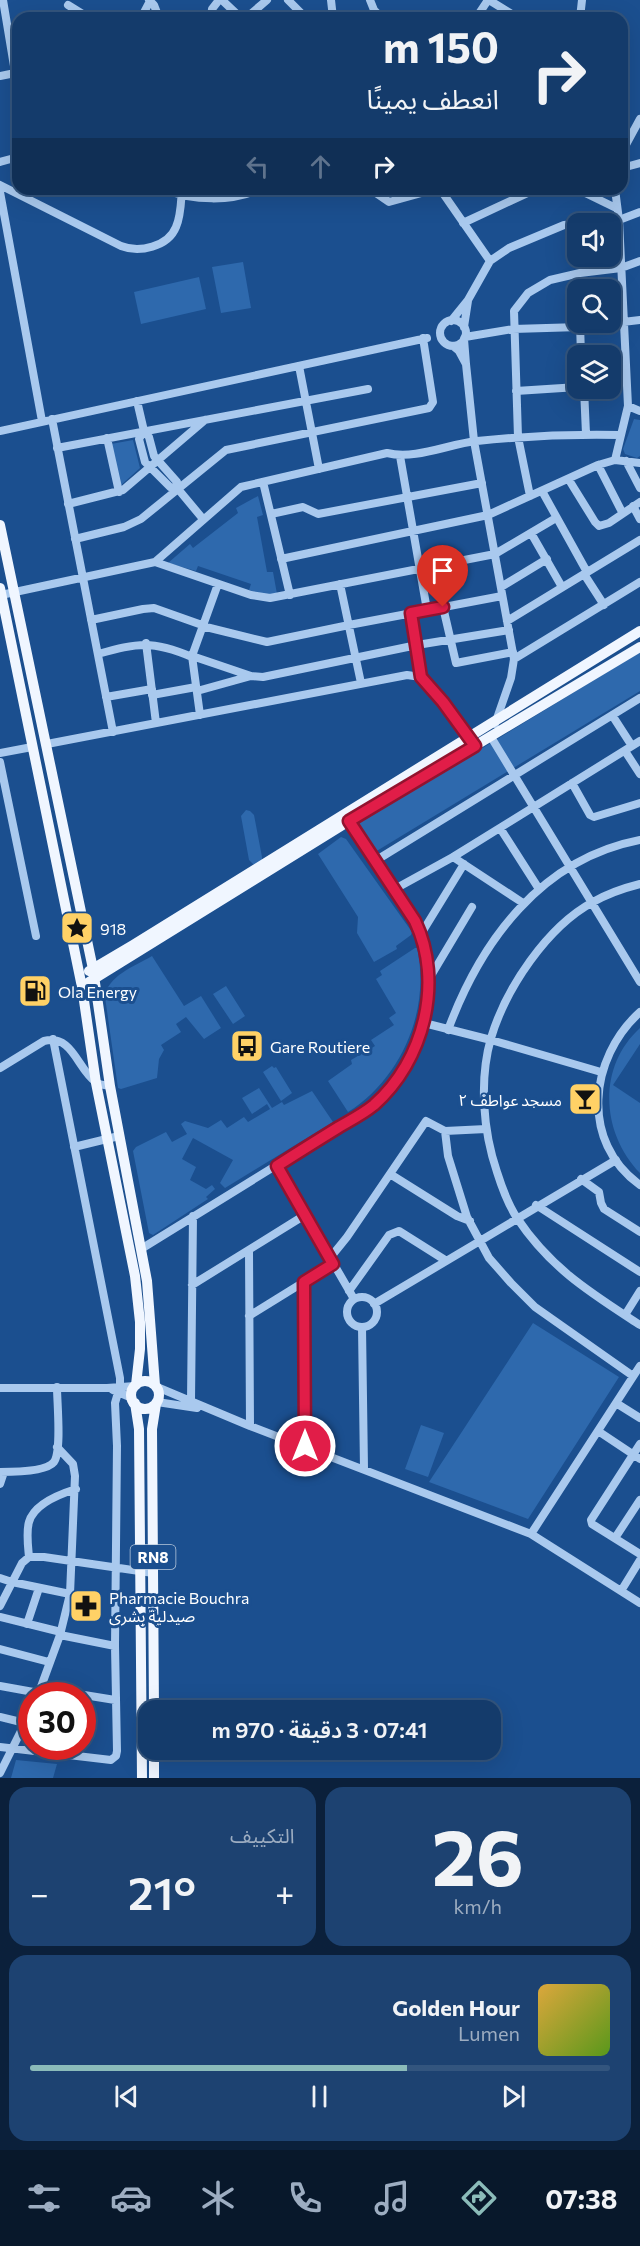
<!DOCTYPE html>
<html lang="ar">
<head>
<meta charset="utf-8">
<style>
  body { margin:0; font-family:Commissioner,"Noto Sans Arabic",sans-serif; background:#1d4271; color:#f1f3f6; direction:rtl; height:100vh; display:flex; flex-direction:column; font-size:22px; white-space:nowrap }
  * { box-sizing:border-box; margin:0 }
  p { font-size:20px; color:#9dadc1 }
  .icon { flex:none; width:33px; height:33px; fill:none; stroke:currentColor; stroke-width:2; stroke-linecap:round; stroke-linejoin:round }
  .map { position:relative; height:1778px; overflow:hidden; direction:ltr }
  .panel { display:flex; flex-direction:column; gap:9px; padding:9px; background:#0b203b; flex:1 }
  .panel>* { flex:none }
  .banner { position:absolute; left:12px; top:12px; width:616px; height:183px; border-radius:18px; box-shadow:0 6px 24px #0002,0 0 0 2px #33557e; direction:rtl; background:#143b6b; color:#f1f3f6; overflow:hidden }
  .controls { position:absolute; left:567px; top:213px; display:grid; gap:12px }
  .controls a { display:grid; place-items:center; width:54px; height:54px; border-radius:12px; background:#143b6b; box-shadow:0 6px 24px #0002,0 0 0 2px #33557e; font-size:30px }
  .speed { position:absolute; left:18px; top:1682px; display:flex; gap:12px; font-size:30px; font-weight:700; text-align:center }
  .speed>* { display:grid; place-content:center; width:78px; height:78px; border-radius:50%; background:#143b6b; box-shadow:0 6px 24px #0002,0 0 0 2px #33557e; line-height:1 }
  .speed .limit { border:9px solid #d22; background:#fff; color:#111 }
  .pin { position:absolute; display:grid; place-items:center; width:51px; height:51px; color:#fff; margin:-62px -26px; border-radius:50% 50% 50% 0; rotate:-45deg; box-shadow:0 0 6px #0007 }
  .pin .icon { rotate:45deg }
  .me { position:absolute; width:66px; margin:-33px; rotate:0deg; stroke-linejoin:round; filter:drop-shadow(0 0 4px #0008) }
  .turn { display:flex; align-items:center; gap:21px; height:126px; padding:0 30px; font-size:27px }
  .turn .icon { width:78px; height:78px; stroke-width:2.5 }
  .turn b { display:block; font-size:42px; line-height:51px }
  .lanes { display:flex; align-items:center; height:57px; padding:0 30px; background:#0003; justify-content:center; gap:30px; direction:ltr }
  .lanes .off { opacity:.35 }
  .big { font-size:45px; font-weight:600; line-height:1.1 }
  .panel .widget { flex:1; display:flex; flex-direction:column; justify-content:center; gap:9px; min-width:0; padding:0 21px; border-radius:18px; background:#1d4271 }
  .panel .dial { align-items:center; gap:0 }
  .dial b { font-size:78px; line-height:1 }
  .song { display:flex; align-items:center; gap:18px }
  .cover { width:72px; height:72px; border-radius:9px; background:linear-gradient(135deg,hsl(40 70% 55%),hsl(90 70% 35%)) }
  .played { height:6px; border-radius:3px; background:linear-gradient(90deg,#8bbbb9 65%,#33557e 65%) }
  .keys { display:flex; justify-content:space-around; direction:ltr }
  .heat { display:flex; justify-content:space-between; align-items:center; font-size:33px; direction:ltr }
  .panel .tiles { flex:1; display:grid; gap:9px; grid-template-columns:1fr 1fr }
  .widget:last-child { grid-column:span 2 }
  .trip { position:absolute; left:138px; top:1700px; width:363px; height:60px; border-radius:18px; background:#143b6b; box-shadow:0 6px 24px #0002,0 0 0 2px #33557e; font-weight:600; line-height:60px; text-align:center; direction:rtl }
  .menu { display:flex; height:96px; justify-content:space-around; align-items:center; background:#08182b; color:#9dadc1 }
  .menu .icon { width:42px; height:42px }
  .menu .on { color:#8bbbb9 }
  .menu b { font-size:27px; color:#f1f3f6 }
  .map>svg:first-child { display:block }
  .green { fill:#2e69ad }
  .lines { fill:none; stroke-linecap:round; stroke-linejoin:round }
  .minor { stroke:#a9c9ee; stroke-width:8 }
  .major { stroke:#f0f6ff; stroke-width:10 }
  .route-casing { stroke:#92132f; stroke-width:15 }
  .route { stroke:#e11d48; stroke-width:10 }
  .labels { text-anchor:middle; dominant-baseline:central; stroke-width:6; stroke-linejoin:round; paint-order:stroke }
  .shield { fill:#1b4f8f; stroke:#bbcadd; stroke-width:1.5 }
  .shield-label { font-size:15px; font-weight:bold; fill:#fff }
  .poi-label { font-size:16px; fill:#fff; stroke:#1b4f8f; text-anchor:start }
</style>
</head>
<body>
<div class="map">
<svg width="640" height="1778" viewBox="0 0 640 1778">
  <rect width="100%" height="100%" fill="#1b4f8f"/>
  <path class="green" d="M 243,262 L 251,308 L 221,313 L 212,267 Z
    M 199,277 L 206,309 L 141,324 L 134,292 Z
    M 634,419 L 640,420 L 640,456 L 637,458 L 625,454 L 623,449 Z
    M 133,440 L 140,468 L 120,486 L 111,444 Z
    M 258,496 L 263,515 L 257,517 L 267,572 L 273,572 L 277,594 L 266,596 L 249,590 L 251,584 L 198,566 L 196,571 L 168,563 L 190,544 L 193,548 L 238,513 L 236,508 Z
    M 640,652 L 640,691 L 375,852 L 358,824 Z
    M 246,810 L 250,811 L 254,815 L 262,857 L 262,861 L 257,865 L 253,864 L 249,860 L 241,816 Z
    M 341,837 L 346,839 L 412,932 L 411,935 L 396,946 L 397,949 L 374,962 L 357,933 L 358,917 L 318,854 Z
    M 415,948 L 417,948 C 431,1010 401,1079 348,1112 L 328,1081 L 352,1064 L 351,1060 L 375,1046 L 371,1040 L 394,1025 L 389,1018 L 396,1013 L 376,979 L 382,975 L 380,971 Z
    M 152,956 L 184,1006 L 201,996 L 221,1028 L 204,1039 L 186,1017 L 176,1024 L 181,1032 L 161,1045 L 164,1050 L 159,1059 L 157,1078 L 121,1089 L 118,1088 L 105,997 C 107,976 135,966 152,956 Z
    M 226,986 L 245,1016 L 233,1024 L 213,994 Z
    M 640,1028 L 640,1044 L 613,1085 L 640,1103 L 640,1173 C 601,1133 597,1067 640,1028 Z
    M 272,1066 L 274,1068 L 276,1067 L 292,1093 L 281,1101 L 263,1072 Z
    M 259,1088 L 272,1108 L 282,1102 L 284,1105 L 312,1091 L 333,1122 L 225,1188 L 220,1183 L 233,1160 L 193,1138 L 182,1159 L 196,1167 L 190,1180 L 206,1189 L 212,1185 L 215,1189 L 206,1197 L 208,1199 L 153,1235 L 149,1233 L 133,1151 L 136,1147 L 166,1132 L 172,1142 L 187,1134 L 181,1124 L 185,1121 L 208,1128 L 221,1120 L 227,1128 L 244,1117 L 248,1122 L 270,1109 L 267,1104 L 252,1114 L 242,1098 Z
    M 533,1323 L 619,1377 L 528,1519 L 429,1482 Z
    M 421,1425 L 444,1433 L 428,1477 L 405,1469 Z
    M 16,1760 L 57,1764 L 53,1778 L 11,1778 Z"/>
  <g class="lines">
    <path class="minor" d="M 3,0 L 18,90
      M 149,0 L 154,5 L 159,18
      M 222,0 L 241,18
      M 288,0 L 306,18
      M 331,0 L 333,18
      M 370,0 L 374,10 L 382,18
      M 489,0 L 518,18
      M 68,5 L 89,18
      M 141,18 L 150,1
      M 211,18 L 212,9 L 219,0
      M 246,18 L 267,0
      M 476,18 L 488,0
      M 580,18 L 582,0
      M 0,76 L 15,73
      M 622,152 L 640,119
      M 0,162 L 18,157
      M 622,168 L 640,163
      M 0,185 L 121,246 C 139,253 168,247 176,227 C 181,216 181,201 182,189
      M 118,189 L 133,189
      M 165,189 C 192,201 232,202 260,189
      M 370,189 L 389,202 L 436,189
      M 440,189 L 490,261
      M 577,189 L 616,208
      M 615,189 L 619,220 L 628,406 L 615,460
      M 0,192 L 42,421
      M 463,223 L 536,189
      M 580,290 L 580,273
      M440 333a13 13 0 1 1 26 0a13 13 0 1 1-26 0Z
      M 451,321 L 468,300 L 490,261 L 509,248 L 564,225 L 619,220 L 640,212
      M 580,323 L 581,356
      M 464,327 L 468,301
      M 465,337 L 513,329 L 580,327 L 640,320
      M 453,346 L 459,351 L 466,364 L 464,339
      M 466,364 L 474,441 L 514,659 L 511,678 L 495,724
      M 299,366 L 319,469
      M 584,388 L 586,434
      M 516,391 L 578,387
      M 137,401 L 144,431 L 149,437 L 154,456 L 177,482 L 178,489
      M 628,406 L 640,411
      M 52,419 L 113,732
      M 0,431 L 427,338
      M 144,431 L 139,439 L 145,462 L 170,487 L 178,489 L 203,519
      M 107,438 L 119,492
      M 57,448 L 368,389
      M 400,456 L 427,610
      M 626,461 L 640,488
      M 598,465 L 622,512
      M 569,480 L 595,522 L 599,526 L 609,523 L 640,502
      M 263,482 L 290,595
      M 542,491 L 587,572
      M 530,496 L 518,437 L 514,311 L 528,293 L 550,280 L 580,273 L 621,268 L 640,261
      M 68,504 L 123,490 L 205,420
      M 633,506 L 640,519
      M 271,514 L 303,507 L 318,514 L 482,483
      M 531,533 L 562,587
      M 75,539 L 124,527 L 141,519 L 226,450 L 429,408 L 433,402 L 423,338
      M 281,559 L 488,515 L 598,465 L 615,460 L 640,463
      M 155,562 L 251,595 L 270,598 L 495,554 L 556,518
      M 584,574 L 604,605
      M 340,584 L 361,683
      M 501,587 L 547,559
      M 1,595 L 155,562 L 241,487 L 387,453 C 416,460 448,444 477,441 C 525,436 572,434 620,435
      M 443,607 L 456,663 L 513,652
      M 411,613 L 421,677
      M 91,620 L 143,609 L 154,608 L 202,625
      M 507,621 L 640,540
      M 202,626 L 267,642 L 349,625 L 502,596
      M 146,643 L 156,723
      M 98,654 C 138,643 152,640 192,657
      M 192,656 L 251,676 L 263,677 L 417,645 L 509,630
      M 514,659 L 640,582
      M 197,691 L 251,676
      M 152,695 L 196,687
      M 106,697 L 152,689
      M 200,715 L 192,656 L 218,584
      M 612,715 L 632,746
      M 491,737 L 640,982
      M 47,744 L 407,675 L 421,677 L 429,684 L 472,740
      M 625,751 L 640,774
      M 0,753 L 32,747
      M 0,762 L 36,936
      M 572,783 L 590,815 L 594,817 L 640,803
      M 500,828 L 539,889
      M 453,857 L 523,903
      M 375,861 L 640,698
      M 640,884 C 624,888 607,894 593,902 C 547,927 506,988 491,1038 C 479,1080 483,1131 497,1172 C 502,1188 508,1204 517,1218 C 551,1269 591,1293 640,1325
      M 393,890 L 453,857 L 640,741
      M 421,934 L 464,864
      M 429,979 L 472,907
      M 640,1012 C 589,1058 580,1142 640,1185
      M 424,1023 L 491,1040 L 601,1072
      M 448,1030 C 481,941 541,859 640,840
      M 0,1068 L 44,1041 C 73,1034 77,1069 96,1082 C 99,1085 106,1085 110,1086
      M 445,1131 L 448,1156 L 467,1217 L 489,1258 L 511,1283 L 535,1307 L 633,1376
      M 74,1147 L 119,1136
      M 277,1166 L 354,1299
      M 390,1174 L 457,1216 L 470,1221
      M 581,1179 L 599,1192 L 601,1203 L 604,1209 L 640,1232
      M 536,1205 L 640,1272
      M 141,1249 L 374,1105 C 384,1094 395,1082 403,1070 C 427,1032 438,976 421,933 C 414,918 403,905 394,891 C 378,866 363,842 347,817
      M 249,1251 L 250,1426
      M 330,1258 L 347,1237 L 426,1121 L 445,1131 L 486,1129
      M 304,1282 L 305,1446
      M 192,1285 L 305,1215
      M 349,1291 L 389,1235 L 399,1231 L 445,1260
      M347 1312a15 15 0 1 1 30 0a15 15 0 1 1-30 0Z
      M 374,1304 L 616,1160
      M 625,1315 L 640,1291
      M 249,1316 L 333,1264
      M 362,1327 L 364,1469
      M 157,1387 L 250,1426 L 531,1534 L 640,1603
      M 0,1388 L 107,1388 L 135,1386
      M 113,1390 L 132,1398
      M 191,1401 L 193,1216
      M 157,1402 L 197,1408
      M 616,1403 L 640,1418
      M 598,1431 L 640,1459
      M 640,1444 L 591,1520 L 592,1524 L 640,1554
      M 0,1472 C 12,1472 46,1472 54,1462 C 62,1451 57,1403 57,1387
      M 0,1484 L 4,1472
      M 531,1534 L 640,1366
      M 615,1538 L 640,1500
      M 29,1557 C 28,1546 26,1532 29,1522 C 34,1504 60,1494 76,1489
      M 0,1578 L 12,1582 L 70,1594
      M 621,1591 L 640,1560
      M 0,1606 L 22,1563 L 29,1557 L 44,1557 L 153,1573
      M 0,1617 L 61,1632
      M 27,1624 L 39,1588
      M 60,1635 L 115,1646
      M 0,1649 L 49,1662
      M 0,1686 L 39,1693
      M 41,1688 L 115,1700
      M 38,1695 L 60,1635 L 70,1594 L 75,1476 L 73,1464 L 57,1447
      M 0,1717 L 25,1723
      M 0,1747 L 111,1760 L 116,1756 L 117,1751 L 115,1646 L 117,1446 L 115,1403 L 120,1386 L 120,1378 L 53,1039
      M 0,1773 L 32,1709"/>
    <path class="major" d="M 0,525 L 93,969 L 110,1086 L 147,1281 L 155,1385
      M 0,588 L 82,987 L 96,1083 L 135,1276 L 140,1322 L 140,1349 L 136,1385
      M 89,971 L 133,945 L 640,631
      M 89,982 L 349,821 L 640,647
      M131 1395a14 14 0 1 1 28 0a14 14 0 1 1-28 0Z
      M 135,1403 L 139,1429 L 142,1778
      M 154,1710 L 152,1429 L 156,1404
      M 154,1749 L 154,1778"/>
  </g>
  <g class="lines">
    <g class="route-casing">
      <path id="route" d="M 305,1446 L 304,1282 L 333,1264 L 277,1166 C 297,1153 318,1140 339,1127 C 351,1120 363,1114 374,1105 C 424,1061 444,982 415,921 L 349,821 L 475,746 L 443,702 L 421,677 L 411,613 L 443,607"/>
    </g>
    <use href="#route" class="route"/>
  </g>
  <defs>
    <g id="sight-square" transform="scale(1.725)"><rect x="-9" y="-9" width="18" height="18" rx="4" fill="#ffd166" stroke="#1b4f8f"/><path d="M0-6L1.8-2.2L6-1.7L2.9 1.2L3.7 5.4L0 3.3L-3.7 5.4L-2.9 1.2L-6-1.7L-1.8-2.2Z" fill="#111"/></g>
    <g id="fuel-square" transform="scale(1.725)"><rect x="-9" y="-9" width="18" height="18" rx="4" fill="#ffd166" stroke="#1b4f8f"/><path d="M-5.5-6h7V0h2V4h1.3V-2.5L3-4.5l.8-.8L6-3V5H2.5V1h-1V6h-7ZM-4.2-4.7v3.2H.2V-4.7Z" fill="#111"/></g>
    <g id="bus-square" transform="scale(1.725)"><rect x="-9" y="-9" width="18" height="18" rx="4" fill="#ffd166" stroke="#1b4f8f"/><path d="M-5-6H5V4H4V6H2V4H-2V6H-4V4H-5ZM-3.5-4V0h7V-4ZM-3.5 1.2v1.5H-2V1.2ZM2 1.2v1.5H3.5V1.2Z" fill="#111"/></g>
    <g id="bar-square" transform="scale(1.725)"><rect x="-9" y="-9" width="18" height="18" rx="4" fill="#ffd166" stroke="#1b4f8f"/><path d="M-6-5H6L.8 .8V4.5H3.5V6h-7V4.5H-.8V.8Z" fill="#111"/></g>
    <g id="pharmacy-square" transform="scale(1.725)"><rect x="-9" y="-9" width="18" height="18" rx="4" fill="#ffd166" stroke="#1b4f8f"/><path d="M-2-6h4v4h4v4h-4v4h-4v-4h-4v-4h4Z" fill="#111"/></g>
  </defs>
  <g fill-rule="evenodd">
    <use href="#sight-square" x="77" y="928"/>
    <use href="#fuel-square" x="35" y="991"/>
    <use href="#bus-square" x="247" y="1046"/>
    <use href="#bar-square" x="585" y="1099"/>
    <use href="#pharmacy-square" x="86" y="1606"/>
  </g>
  <g class="labels">
    <rect class="shield" x="130.5" y="1545" width="45" height="24" rx="4.5"/>
    <g class="shield-label">
      <text x="153" y="1557">RN8</text>
    </g>
    <g class="poi-label">
      <text x="100" y="928">918</text>
      <text x="58" y="991">Ola Energy</text>
      <text x="270" y="1046">Gare Routiere</text>
      <text x="562" y="1099" text-anchor="end">مسجد عواطف ٢</text>
      <text x="109" y="1597">Pharmacie Bouchra<tspan x="109" dy="18">صيدلية بشرى</tspan></text>
    </g>
  </g>
</svg>
<div class="controls">
<a><svg class="icon" aria-label="sound" viewBox="0 0 24 24"><path d="M4 9h4l5-4v14l-5-4H4zM17 9q2 3 0 6"/></svg></a>
<a><svg class="icon" aria-label="search" viewBox="0 0 24 24"><circle cx="10" cy="10" r="6"/><path d="M15 15l6 6"/></svg></a>
<a><svg class="icon" aria-label="layers" viewBox="0 0 24 24"><path d="M12 4l9 5-9 5-9-5zM3 14l9 5 9-5"/></svg></a>
</div>
<div class="speed"><div class="limit">30</div></div>
<div class="pin" style="left:443px;top:607px;background:#d93025"><svg class="icon" aria-label="arrive" viewBox="0 0 24 24"><path d="M6 21V4h12l-3 4 3 4H6"/></svg></div>
<svg class="me" style="left:305px;top:1446px" viewBox="-20 -20 40 40"><circle r="17" fill="#e11d48" stroke="#fff" stroke-width="3"/><path d="M0-11L8 9 0 5-8 9z" fill="#fff"/></svg>
<div class="trip">07:41 · 3 دقيقة · 970 m</div>
<div class="banner">
<div class="turn"><svg class="icon" aria-label="right" viewBox="0 0 24 24"><path d="M7 20v-9h11M14 6l5 5-5 5"/></svg><div><b>150 m</b>انعطف يمينًا</div></div>
<div class="lanes"><svg class="icon off" aria-label="left" viewBox="0 0 24 24"><path d="M17 20v-9H6M10 6l-5 5 5 5"/></svg><svg class="icon off" aria-label="ahead" viewBox="0 0 24 24"><path d="M12 20V5M6 11l6-6 6 6"/></svg><svg class="icon" aria-label="right" viewBox="0 0 24 24"><path d="M7 20v-9h11M14 6l5 5-5 5"/></svg></div>
</div>
</div>
<section class="panel">
<div class="tiles">
<div class="widget dial"><b>26</b><p>km/h</p></div>
<div class="widget"><p>التكييف</p>
<div class="heat"><a>−</a><b class="big">21°</b><a>+</a></div>
</div>
<div class="widget">
<div class="song"><i class="cover"></i><div><b>Golden Hour</b><p>Lumen</p></div></div>
<div class="played"></div>
<div class="keys"><svg class="icon" aria-label="previous" viewBox="0 0 24 24"><path d="M18 5L8 12l10 7zM5 5v14"/></svg><svg class="icon" aria-label="pause" viewBox="0 0 24 24"><path d="M8 5v14M16 5v14"/></svg><svg class="icon" aria-label="next" viewBox="0 0 24 24"><path d="M6 5l10 7-10 7zM19 5v14"/></svg></div>
</div>
</div>
</section>
<nav class="menu">
<b>07:38</b>
<svg class="icon on" aria-label="directions" viewBox="0 0 24 24"><path d="M12 3l9 9-9 9-9-9zM9 14v-3h6M13 9l2 2-2 2"/></svg>
<svg class="icon" aria-label="music" viewBox="0 0 24 24"><path d="M9 18V5l10-2v13"/><circle cx="6" cy="18" r="3"/><circle cx="16" cy="16" r="3"/></svg>
<svg class="icon" aria-label="phone" viewBox="0 0 24 24"><path d="M5 4h4l2 5-3 2q2 4 5 5l2-3 5 2v4C11 20 4 13 5 4z"/></svg>
<svg class="icon" aria-label="climate" viewBox="0 0 24 24"><path d="M12 3v18M4 7l16 10M4 17L20 7"/></svg>
<svg class="icon" aria-label="car" viewBox="0 0 24 24"><path d="M5 17H2v-5l4-1 3-4h7l3 4 3 1v5h-3M9 17h6M6 11h13"/><circle cx="7" cy="17" r="2"/><circle cx="17" cy="17" r="2"/></svg>
<svg class="icon" aria-label="filters" viewBox="0 0 24 24"><path d="M4 7h16M4 17h16"/><circle cx="9" cy="7" r="2"/><circle cx="15" cy="17" r="2"/></svg>
</nav>
</body>
</html>
